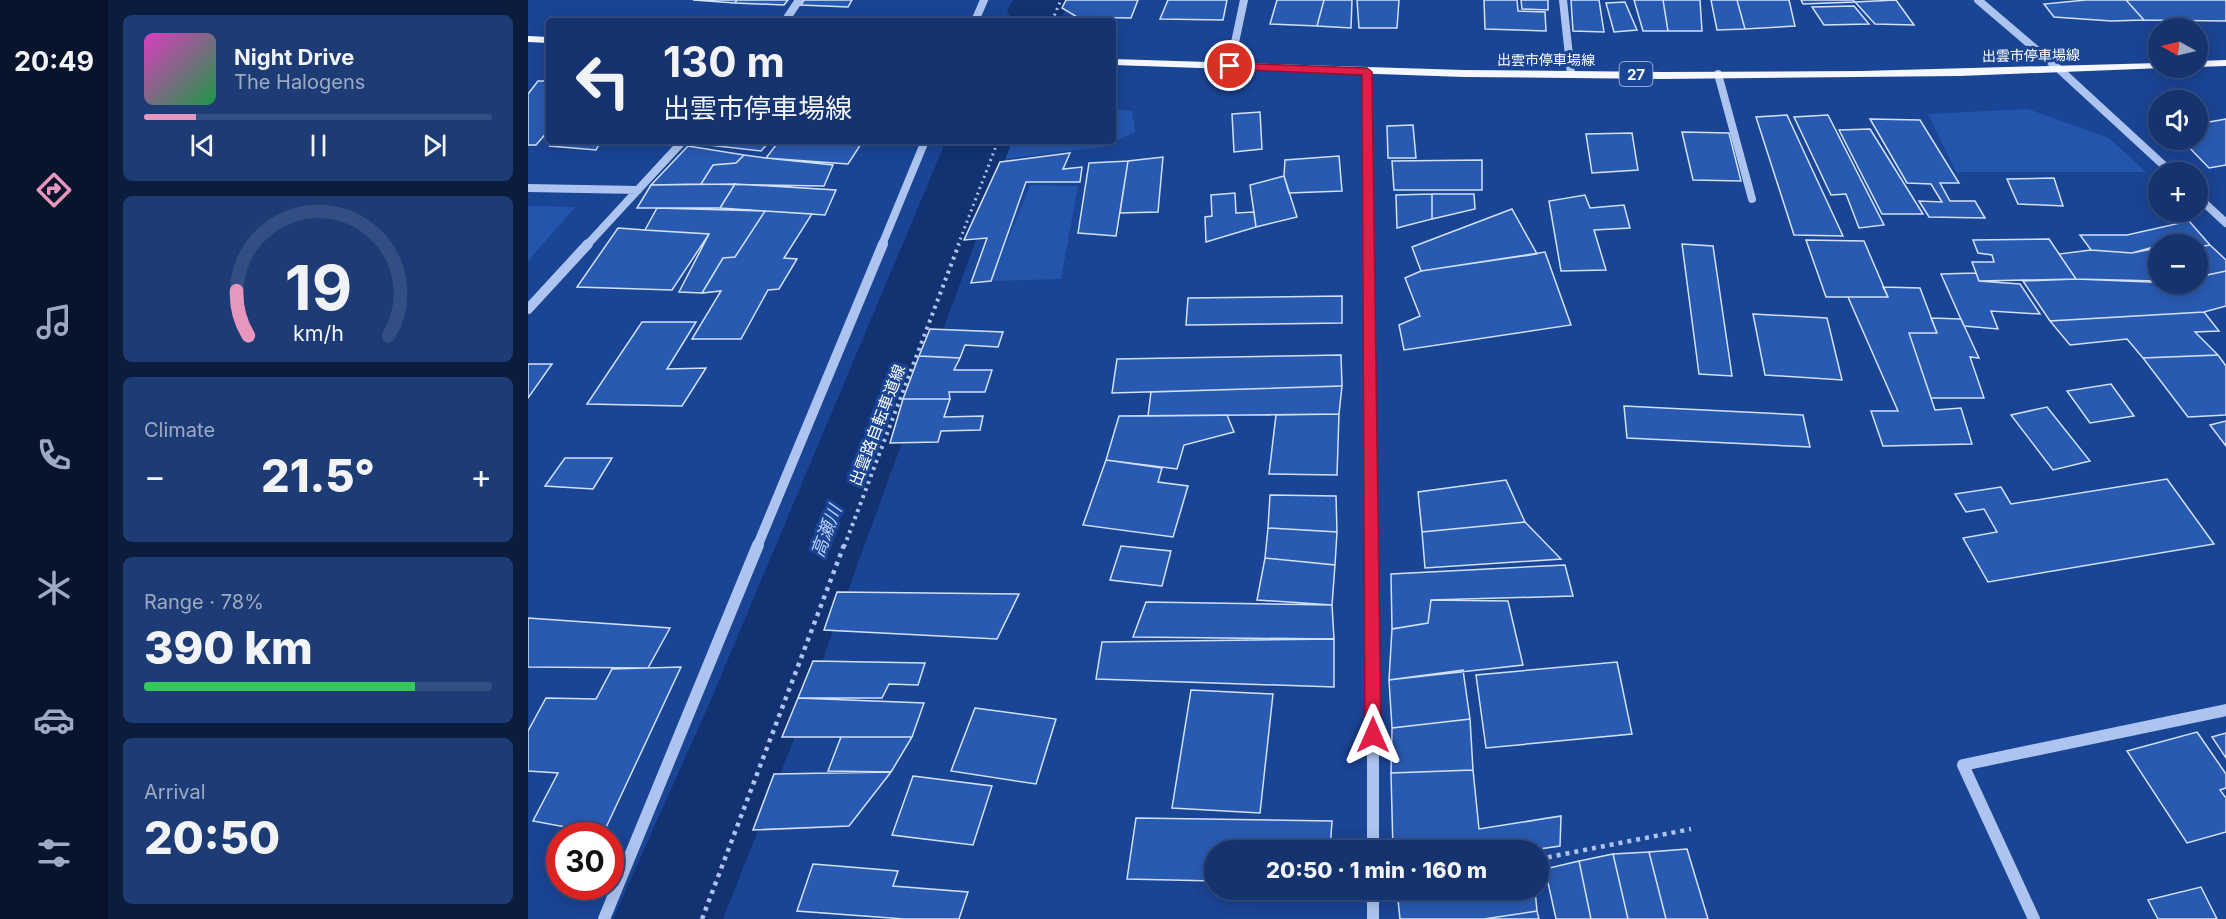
<!DOCTYPE html>
<html lang="en">
<head>
<meta charset="utf-8">
<style>
  body { margin:0; font-family:Inter,"Noto Sans JP",sans-serif; background:#1d3b74; color:#f1f3f6; height:100vh; display:flex; flex-direction:column; font-size:22px; white-space:nowrap }
  * { box-sizing:border-box; margin:0 }
  p { font-size:20px; color:#9daac3 }
  .icon { flex:none; width:33px; height:33px; fill:none; stroke:currentColor; stroke-width:2; stroke-linecap:round; stroke-linejoin:round }
  .map { position:relative; flex:1; overflow:hidden }
  .side { display:flex; flex-direction:column; gap:15px; padding:15px; background:#0b1c3d; width:420px }
  .side>* { flex:none }
  .guide { position:absolute; left:18px; top:18px; width:570px; height:126px; border-radius:6px; box-shadow:0 3px 15px #0003,0 0 0 2px #334e82; background:#14336f; color:#f1f3f6; overflow:hidden }
  .needle { width:39px; rotate:278deg }
  .fabs { position:absolute; left:1620px; top:18px; display:grid; gap:12px }
  .fabs a { display:grid; place-items:center; width:60px; height:60px; border-radius:50%; background:#14336f; box-shadow:0 3px 15px #0003,0 0 0 2px #334e82; font-size:30px }
  .speed { position:absolute; left:18px; top:822px; display:flex; gap:12px; font-size:30px; font-weight:700; text-align:center }
  .speed>* { display:grid; place-content:center; width:78px; height:78px; border-radius:50%; background:#14336f; box-shadow:0 3px 15px #0003,0 0 0 2px #334e82; line-height:1 }
  .speed .limit { border:9px solid #d22; background:#fff; color:#111 }
  .pin { position:absolute; display:grid; place-items:center; width:51px; height:51px; color:#fff; margin:-26px; border:3px solid #fff; border-radius:50%; box-shadow:0 2px 6px #0007 }
  .me { position:absolute; width:66px; margin:-33px; rotate:0deg; stroke-linejoin:round; filter:drop-shadow(0 0 4px #0008) }
  .turn { display:flex; align-items:center; gap:21px; height:126px; padding:0 18px; font-size:27px }
  .turn .icon { width:78px; height:78px; stroke-width:2.5 }
  .turn b { display:block; font-size:42px; line-height:51px }
  .big { font-size:45px; font-weight:800; line-height:1.1 }
  .side .tile { flex:1; display:flex; flex-direction:column; justify-content:center; gap:9px; min-width:0; padding:0 21px; border-radius:9px; background:#1d3b74 }
  .side .dial { align-items:center; gap:0 }
  .dial svg { height:156px; overflow:visible; fill:none; stroke:#334e82; stroke-width:7; stroke-linecap:round; text-anchor:middle }
  .dial text { fill:#f1f3f6; stroke:none }
  .song { display:flex; align-items:center; gap:18px }
  .cover { width:72px; height:72px; border-radius:9px; background:linear-gradient(135deg,hsl(310 70% 55%),hsl(140 70% 35%)) }
  .played { height:6px; border-radius:3px; background:linear-gradient(90deg,#e797bd 15%,#334e82 15%) }
  .keys { display:flex; justify-content:space-around; direction:ltr }
  .heat { display:flex; justify-content:space-between; align-items:center; font-size:33px; direction:ltr }
  .charge { height:9px; border-radius:4px; background:linear-gradient(90deg,#34c759 78%,#334e82 0) }
  .trip { position:absolute; left:676px; top:840px; width:345px; height:60px; border-radius:30px; background:#14336f; box-shadow:0 3px 15px #0003,0 0 0 2px #334e82; font-weight:800; line-height:60px; text-align:center }
  main { display:flex; flex:1; min-height:0 }
  .dock { display:flex; flex-direction:column; width:108px; justify-content:space-around; align-items:center; background:#08142c; color:#9daac3 }
  .dock .icon { width:42px; height:42px }
  .dock .on { color:#e797bd }
  .dock b { font-size:27px; color:#f1f3f6 }
  .map>svg:first-child { display:block }
  .green { fill:#2355ad }
  .lines { fill:none; stroke-linecap:round; stroke-linejoin:round }
  .river { fill:#123272; fill-rule:evenodd }
  .building { fill:#295ab2; stroke:#d2e1fb; stroke-width:1.5 }
  .path-far2 { stroke:#acc4ef; stroke-width:3; stroke-dasharray:2 4; stroke-linecap:butt }
  .path-far1 { stroke:#acc4ef; stroke-width:4; stroke-dasharray:3 4.5; stroke-linecap:butt }
  .path { stroke:#acc4ef; stroke-width:4.5; stroke-dasharray:4 5; stroke-linecap:butt }
  .minor-far2 { stroke:#acc4ef; stroke-width:8 }
  .minor-far1 { stroke:#acc4ef; stroke-width:10 }
  .minor { stroke:#acc4ef; stroke-width:12 }
  .major { fill:#f4f7ff; fill-rule:evenodd }
  .route { fill:#e11d48; stroke:#92132f; stroke-width:1.5 }
  .labels { text-anchor:middle; dominant-baseline:central; stroke-width:6; stroke-linejoin:round; paint-order:stroke }
  .far-street-label { font-size:14px; fill:#fff; stroke:#1a4494 }
  .shield { fill:#1a4494; stroke:#bac7df; stroke-width:1.5 }
  .shield-label { font-size:15px; font-weight:bold; fill:#fff }
  .street-label { font-size:16px; fill:#fff; stroke:#1a4494 }
  .water-label { font-size:18px; font-style:italic; fill:#b8cff6; stroke:#1a4494 }
</style>
</head>
<body>
<main>
<nav class="dock">
<b>20:49</b>
<svg class="icon on" aria-label="directions" viewBox="0 0 24 24"><path d="M12 3l9 9-9 9-9-9zM9 14v-3h6M13 9l2 2-2 2"/></svg>
<svg class="icon" aria-label="music" viewBox="0 0 24 24"><path d="M9 18V5l10-2v13"/><circle cx="6" cy="18" r="3"/><circle cx="16" cy="16" r="3"/></svg>
<svg class="icon" aria-label="phone" viewBox="0 0 24 24"><path d="M5 4h4l2 5-3 2q2 4 5 5l2-3 5 2v4C11 20 4 13 5 4z"/></svg>
<svg class="icon" aria-label="climate" viewBox="0 0 24 24"><path d="M12 3v18M4 7l16 10M4 17L20 7"/></svg>
<svg class="icon" aria-label="car" viewBox="0 0 24 24"><path d="M5 17H2v-5l4-1 3-4h7l3 4 3 1v5h-3M9 17h6M6 11h13"/><circle cx="7" cy="17" r="2"/><circle cx="17" cy="17" r="2"/></svg>
<svg class="icon" aria-label="filters" viewBox="0 0 24 24"><path d="M4 7h16M4 17h16"/><circle cx="9" cy="7" r="2"/><circle cx="15" cy="17" r="2"/></svg>
</nav>
<section class="side">
<div class="tile">
<div class="song"><i class="cover"></i><div><b>Night Drive</b><p>The Halogens</p></div></div>
<div class="played"></div>
<div class="keys"><svg class="icon" aria-label="previous" viewBox="0 0 24 24"><path d="M18 5L8 12l10 7zM5 5v14"/></svg><svg class="icon" aria-label="pause" viewBox="0 0 24 24"><path d="M8 5v14M16 5v14"/></svg><svg class="icon" aria-label="next" viewBox="0 0 24 24"><path d="M6 5l10 7-10 7zM19 5v14"/></svg></div>
</div>
<div class="tile dial"><svg viewBox="0 0 100 80">
<path d="M14 69A42 42 0 1 1 86 69"/>
<path d="M14 69A42 42 0 0 1 8 46" stroke="#e797bd"/>
<text x="50" y="56" font-size="32" font-weight="700">19</text>
<text x="50" y="72" font-size="11">km/h</text>
</svg></div>
<div class="tile"><p>Climate</p>
<div class="heat"><a>−</a><b class="big">21.5°</b><a>+</a></div>
</div>
<div class="tile"><p>Range · 78%</p><b class="big">390 km</b><div class="charge"></div></div>
<div class="tile"><p>Arrival</p><b class="big">20:50</b></div>
</section>
<div class="map">
<svg width="1698" height="919" viewBox="0 0 1698 919">
  <rect width="100%" height="100%" fill="#1a4494"/>
  <path class="green" d="M 585,109 L 604,111 L 607,132 L 576,147 L 476,159 L 485,141 L 585,141 Z
    M 1500,109 L 1581,138 L 1618,172 L 1428,172 L 1400,114 Z
    M 502,185 L 550,186 L 533,279 L 463,281 Z
    M 0,206 L 47,207 L 0,261 Z"/>
  <g class="lines">
    <path class="river" d="M 485,0 L 543,0 L 531,21 L 485,21 L 479,11 Z
      M 418,141 L 484,141 L 264,744 L 195,919 L 85,919 L 179,709 Z"/>
  </g>
  <path class="building" d="M 165,0 L 209,0 L 207,3 Z
    M 209,0 L 260,0 L 256,5 L 207,3 Z
    M 276,0 L 324,0 L 320,7 L 273,5 Z
    M 538,0 L 610,0 L 603,18 L 549,17 L 534,8 Z
    M 640,0 L 699,0 L 695,20 L 632,19 Z
    M 749,0 L 796,0 L 789,26 L 742,24 Z
    M 796,0 L 824,0 L 823,28 L 789,26 Z
    M 829,0 L 871,0 L 869,28 L 831,28 Z
    M 956,0 L 989,0 L 990,11 L 1017,12 L 1018,31 L 957,29 Z
    M 993,0 L 1020,0 L 1020,10 L 994,9 Z
    M 1043,0 L 1071,0 L 1076,32 L 1045,31 Z
    M 1106,0 L 1135,0 L 1140,31 L 1115,31 Z
    M 1135,0 L 1172,0 L 1174,31 L 1140,31 Z
    M 1183,0 L 1209,0 L 1217,29 L 1189,30 Z
    M 1209,0 L 1261,0 L 1267,26 L 1217,29 Z
    M 1273,0 L 1325,0 L 1327,2 L 1275,4 Z
    M 1368,0 L 1386,25 L 1347,24 L 1327,2 Z
    M 1558,0 L 1598,0 L 1616,20 L 1583,21 L 1526,17 L 1516,4 Z
    M 1598,0 L 1698,0 L 1698,21 L 1616,20 Z
    M 1097,2 L 1109,30 L 1086,32 L 1078,3 Z
    M 1326,6 L 1341,24 L 1296,25 L 1284,7 Z
    M 10,81 L 21,81 L 21,130 L 8,145 L 0,145 L 0,94 Z
    M 732,112 L 734,149 L 706,152 L 704,114 Z
    M 1259,115 L 1315,236 L 1266,235 L 1228,117 Z
    M 1300,115 L 1356,225 L 1331,228 L 1318,194 L 1303,195 L 1266,117 Z
    M 1342,119 L 1392,120 L 1431,183 L 1412,183 L 1422,201 L 1447,201 L 1457,218 L 1401,217 L 1391,201 L 1414,202 L 1403,184 L 1379,183 Z
    M 1698,119 L 1698,165 L 1681,168 L 1654,140 L 1670,140 L 1670,124 Z
    M 885,125 L 888,158 L 860,158 L 859,126 Z
    M 1342,129 L 1395,214 L 1354,214 L 1311,130 Z
    M 1154,132 L 1201,133 L 1213,181 L 1165,180 Z
    M 1104,133 L 1110,170 L 1064,173 L 1058,134 Z
    M 26,141 L 73,141 L 68,150 L 22,146 Z
    M 183,141 L 242,141 L 233,151 L 180,145 Z
    M 251,141 L 335,141 L 320,164 L 238,158 Z
    M 160,146 L 216,155 L 208,163 L 185,165 L 173,184 L 123,185 Z
    M 542,153 L 535,169 L 554,167 L 552,182 L 498,182 L 463,281 L 443,283 L 459,238 L 436,240 L 472,162 Z
    M 216,155 L 238,158 L 305,165 L 296,186 L 173,184 L 185,165 L 208,163 Z
    M 811,156 L 814,191 L 761,193 L 756,176 L 757,160 Z
    M 635,157 L 630,212 L 592,213 L 600,161 Z
    M 954,160 L 954,190 L 866,190 L 864,161 Z
    M 600,161 L 588,236 L 550,233 L 561,163 Z
    M 756,176 L 769,217 L 728,227 L 722,185 Z
    M 1526,178 L 1535,206 L 1490,204 L 1479,179 Z
    M 207,184 L 308,190 L 297,215 L 192,208 Z
    M 207,184 L 192,208 L 109,208 L 123,185 Z
    M 707,193 L 708,213 L 726,212 L 728,227 L 678,242 L 677,217 L 684,216 L 683,195 Z
    M 904,194 L 904,219 L 869,228 L 868,195 Z
    M 904,194 L 946,194 L 947,209 L 904,219 Z
    M 1057,195 L 1062,208 L 1096,205 L 1102,228 L 1066,230 L 1078,270 L 1033,271 L 1021,201 Z
    M 129,208 L 237,211 L 207,257 L 195,258 L 174,293 L 151,292 L 181,234 L 117,230 Z
    M 984,209 L 1009,254 L 893,271 L 884,247 Z
    M 237,211 L 284,214 L 256,258 L 269,259 L 251,289 L 240,290 L 213,339 L 164,339 L 193,291 L 174,293 L 195,258 L 207,257 Z
    M 1661,221 L 1682,245 L 1670,247 L 1670,244 L 1630,244 L 1630,248 L 1604,253 L 1563,250 L 1552,235 L 1599,235 Z
    M 90,228 L 117,230 L 181,234 L 144,290 L 49,287 Z
    M 1521,239 L 1548,279 L 1451,281 L 1444,262 L 1466,262 L 1464,255 L 1450,253 L 1445,240 Z
    M 1278,240 L 1336,241 L 1360,297 L 1298,297 Z
    M 1154,244 L 1185,246 L 1204,376 L 1171,374 Z
    M 1682,245 L 1698,260 L 1698,271 L 1670,277 L 1670,247 Z
    M 1629,246 L 1630,281 L 1548,279 L 1531,254 L 1563,250 L 1604,253 Z
    M 1017,252 L 1043,325 L 876,350 L 871,325 L 892,316 L 877,278 L 893,271 Z
    M 1698,271 L 1698,306 L 1676,312 L 1522,321 L 1495,281 L 1548,279 L 1670,284 L 1670,277 Z
    M 1448,273 L 1451,281 L 1492,284 L 1512,314 L 1463,311 L 1470,329 L 1436,326 L 1413,274 Z
    M 1355,287 L 1392,288 L 1409,333 L 1381,333 L 1407,410 L 1433,408 L 1444,444 L 1355,446 L 1343,411 L 1370,411 L 1320,297 L 1360,297 Z
    M 814,296 L 814,323 L 658,325 L 660,298 Z
    M 1676,312 L 1691,331 L 1667,332 L 1690,355 L 1615,358 L 1599,339 L 1542,345 L 1522,321 Z
    M 1225,314 L 1299,318 L 1314,380 L 1237,375 Z
    M 1403,318 L 1433,319 L 1451,358 L 1442,357 L 1456,398 L 1403,398 L 1381,333 L 1409,333 Z
    M 114,322 L 168,322 L 139,369 L 178,368 L 154,406 L 59,404 Z
    M 402,329 L 475,332 L 470,347 L 437,345 L 432,358 L 391,356 Z
    M 813,355 L 814,386 L 584,393 L 589,359 Z
    M 1690,355 L 1698,366 L 1698,415 L 1660,417 L 1615,358 Z
    M 391,356 L 432,358 L 426,370 L 464,370 L 457,392 L 421,392 L 422,399 L 375,399 Z
    M 0,364 L 24,364 L 0,398 Z
    M 1583,384 L 1606,416 L 1562,423 L 1539,391 Z
    M 814,386 L 811,414 L 620,416 L 623,392 Z
    M 375,399 L 422,399 L 416,417 L 455,416 L 452,430 L 413,431 L 410,442 L 362,443 Z
    M 1096,406 L 1275,415 L 1282,447 L 1099,438 Z
    M 1519,407 L 1562,461 L 1525,470 L 1483,415 Z
    M 811,414 L 809,475 L 741,474 L 748,415 Z
    M 699,415 L 706,432 L 656,445 L 649,469 L 578,460 L 591,416 Z
    M 1698,421 L 1698,446 L 1682,425 Z
    M 37,458 L 84,458 L 65,489 L 17,486 Z
    M 578,460 L 634,468 L 630,482 L 660,486 L 645,537 L 555,525 Z
    M 1639,479 L 1686,544 L 1460,582 L 1435,538 L 1469,532 L 1456,509 L 1438,512 L 1427,494 L 1473,487 L 1483,504 Z
    M 978,480 L 997,522 L 894,532 L 890,492 Z
    M 742,495 L 808,496 L 809,532 L 740,528 Z
    M 997,522 L 1033,559 L 897,568 L 894,532 Z
    M 740,528 L 809,532 L 807,565 L 737,558 Z
    M 593,546 L 643,551 L 634,586 L 582,580 Z
    M 737,558 L 807,565 L 804,605 L 729,600 Z
    M 1037,565 L 1045,596 L 903,600 L 900,623 L 864,629 L 863,574 Z
    M 309,592 L 491,594 L 469,639 L 296,630 Z
    M 903,600 L 980,601 L 995,665 L 861,680 L 864,629 L 900,623 Z
    M 618,602 L 804,605 L 806,639 L 605,637 Z
    M 0,618 L 142,628 L 120,668 L 0,667 Z
    M 806,639 L 806,687 L 568,679 L 574,642 Z
    M 285,661 L 397,663 L 390,685 L 361,684 L 354,698 L 270,698 Z
    M 1089,662 L 1104,734 L 958,748 L 948,675 Z
    M 153,667 L 75,834 L 5,821 L 30,773 L 0,771 L 0,731 L 18,698 L 68,699 L 84,669 Z
    M 935,670 L 942,719 L 864,728 L 861,680 Z
    M 663,690 L 745,694 L 732,813 L 644,808 Z
    M 270,698 L 396,703 L 384,737 L 254,737 Z
    M 447,708 L 528,719 L 508,784 L 423,771 Z
    M 942,719 L 945,770 L 863,773 L 864,728 Z
    M 1669,732 L 1698,774 L 1698,788 L 1692,790 L 1698,798 L 1698,832 L 1659,843 L 1599,751 Z
    M 1698,733 L 1698,758 L 1684,737 Z
    M 313,737 L 384,737 L 363,772 L 300,771 Z
    M 945,770 L 951,829 L 1033,816 L 1032,846 L 1004,850 L 865,850 L 863,773 Z
    M 363,772 L 321,826 L 225,830 L 246,774 Z
    M 385,776 L 464,786 L 445,845 L 364,835 Z
    M 608,818 L 804,821 L 802,850 L 687,850 L 687,881 L 599,879 Z
    M 1159,849 L 1180,919 L 1138,919 L 1121,852 Z
    M 1121,852 L 1138,919 L 1100,919 L 1085,854 Z
    M 1085,854 L 1100,919 L 1063,919 L 1051,861 Z
    M 1051,861 L 1063,919 L 1028,919 L 1017,869 Z
    M 285,864 L 370,871 L 365,886 L 440,892 L 431,919 L 376,919 L 269,911 Z
    M 1673,887 L 1689,919 L 1630,919 L 1620,900 Z
    M 869,890 L 1007,890 L 1009,911 L 956,919 L 872,919 Z
    M 1009,911 L 1011,919 L 956,919 Z"/>
  <g class="lines">
    <path class="path-far2" d="M 524,21 L 533,0
      M 430,245 L 470,141"/>
    <path class="path-far1" d="M 316,547 L 431,244"/>
    <path class="path" d="M 1011,859 L 1163,829
      M 174,919 L 316,545"/>
    <path class="minor-far2" d="M 1035,0 L 1043,74
      M 1450,0 L 1531,69 L 1643,172
      M 257,21 L 271,0
      M 447,21 L 456,0
      M 702,66 L 716,0
      M 839,72 L 841,245
      M 1190,74 L 1224,199
      M 0,188 L 110,190
      M 1670,197 L 1698,223
      M 59,245 L 155,141
      M 354,245 L 397,141"/>
    <path class="minor-far1" d="M 841,244 L 845,547
      M 0,309 L 60,244
      M 229,547 L 355,244"/>
    <path class="minor" d="M 845,545 L 845,850
      M 845,890 L 845,919
      M 76,919 L 230,545
      M 1506,919 L 1435,765 L 1698,710"/>
    <path class="major" d="M 0,36 L 21,37 L 21,43 L 0,42 Z
      M 585,59 L 936,70 L 1135,72 L 1333,71 L 1630,63 L 1630,68 L 1635,68 L 1432,76 L 1135,79 L 936,77 L 585,65 Z
      M 1698,60 L 1698,66 L 1670,67 L 1670,61 Z"/>
  </g>
  <path class="route" d="M 702,63 L 839,68 L 844,72 L 853,735 L 851,741 L 845,743 L 839,741 L 837,735 L 834,75 L 699,69 L 699,64 Z"/>
  <g class="labels">
    <g class="far-street-label">
      <text transform="translate(1503 55) rotate(-1)">出雲市停車場線</text>
      <text x="1018" y="59">出雲市停車場線</text>
    </g>
    <rect class="shield" x="1091.5" y="62" width="33" height="24" rx="4.5"/>
    <g class="shield-label">
      <text x="1108" y="74">27</text>
    </g>
    <g class="street-label">
      <text transform="translate(349 425) rotate(-69)">出雲路自転車道線</text>
    </g>
    <g class="water-label">
      <text transform="translate(298 531) rotate(-69)">高瀬川</text>
    </g>
  </g>
</svg>
<div class="fabs">
<a><svg class="needle" viewBox="-14 -14 28 28"><path d="M0-13l5 13h-10z" fill="#e53935"/><path d="M0 13l5-13h-10z" fill="#9daac3"/></svg></a>
<a><svg class="icon" aria-label="sound" viewBox="0 0 24 24"><path d="M4 9h4l5-4v14l-5-4H4zM17 9q2 3 0 6"/></svg></a>
<a>+</a>
<a>−</a>
</div>
<div class="speed"><div class="limit">30</div></div>
<div class="pin" style="left:702px;top:66px;background:#d93025"><svg class="icon" aria-label="arrive" viewBox="0 0 24 24"><path d="M6 21V4h12l-3 4 3 4H6"/></svg></div>
<svg class="me" style="left:845px;top:735px" viewBox="-20 -20 40 40"><path d="M0-17L14 15 0 8-14 15z" fill="#e11d48" stroke="#fff" stroke-width="4"/></svg>
<div class="trip">20:50 · 1 min · 160 m</div>
<div class="guide">
<div class="turn"><svg class="icon" aria-label="left" viewBox="0 0 24 24"><path d="M17 20v-9H6M10 6l-5 5 5 5"/></svg><div><b>130 m</b>出雲市停車場線</div></div>
</div>
</div>
</main>
</body>
</html>
